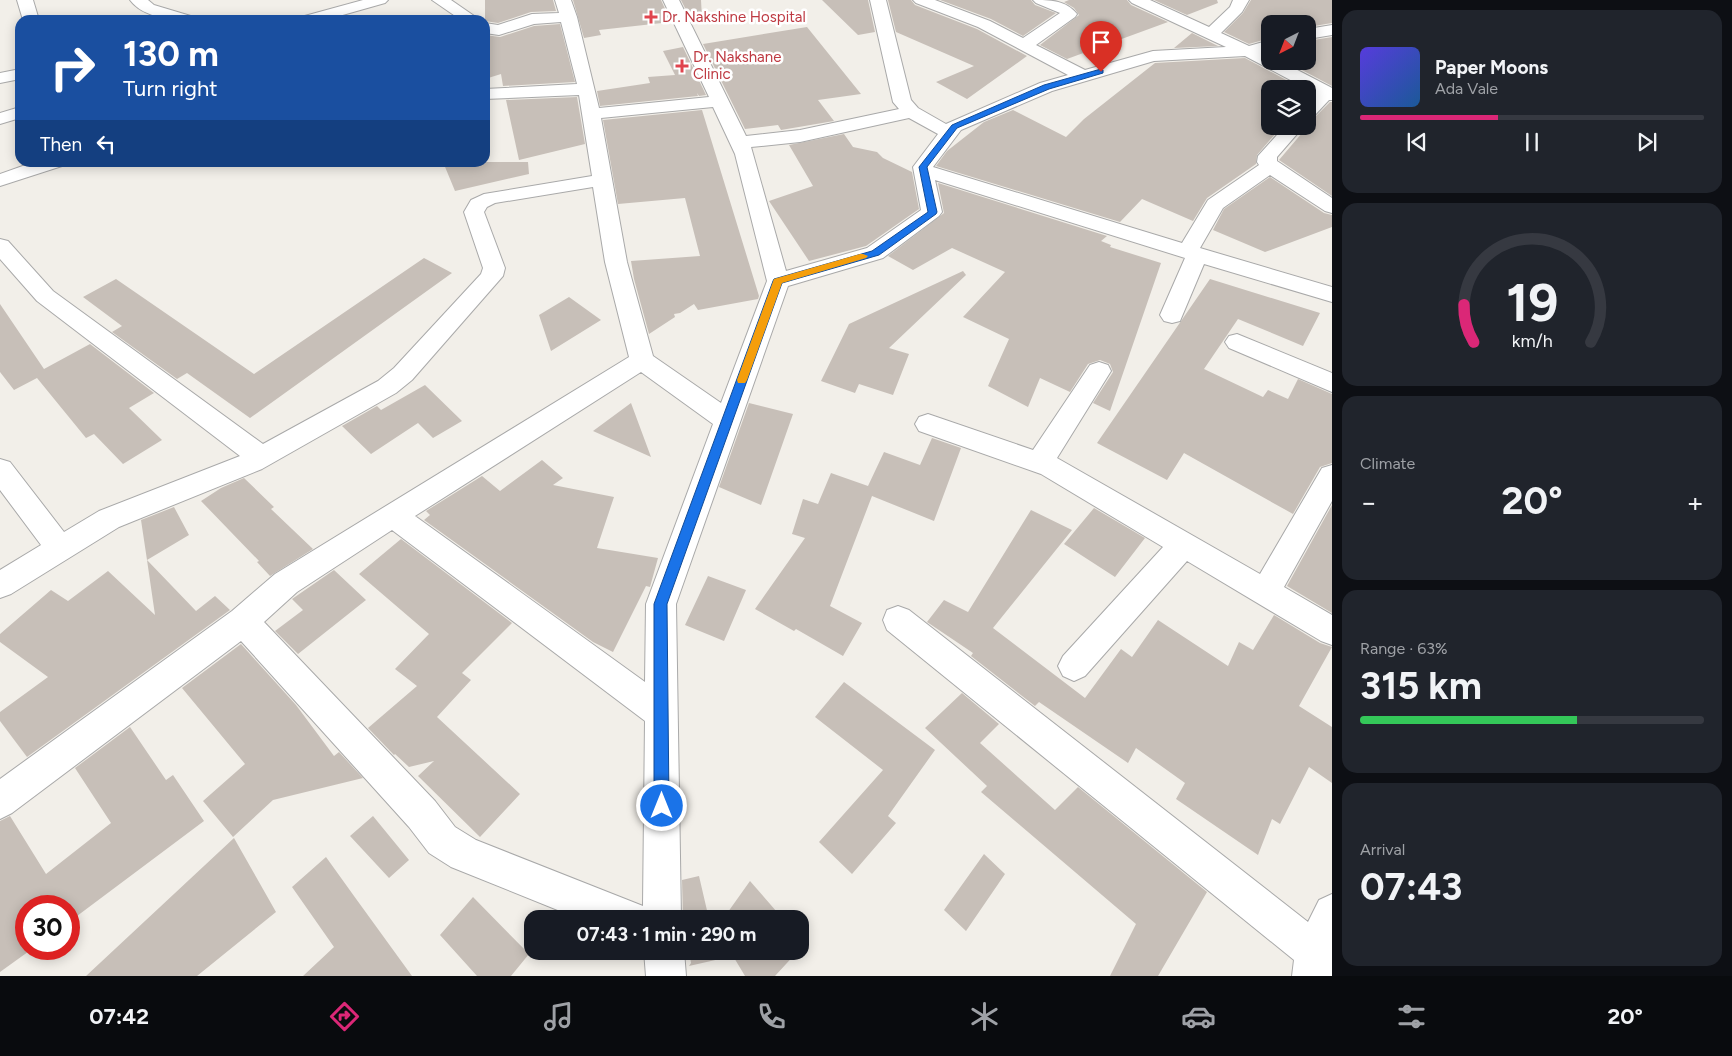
<!DOCTYPE html>
<html lang="en">
<head>
<meta charset="utf-8">
<style>
  body { margin:0; font-family:Figtree,sans-serif; background:#20242c; color:#f1f3f6; height:100vh; display:flex; flex-direction:column; font-size:19px; white-space:nowrap }
  * { box-sizing:border-box; margin:0 }
  p { font-size:16px; color:#9ea1a6 }
  .icon { flex:none; width:28px; height:28px; fill:none; stroke:currentColor; stroke-width:2; stroke-linecap:round; stroke-linejoin:round }
  .map { position:relative; flex:1; overflow:hidden }
  .panel { display:flex; flex-direction:column; gap:10px; padding:10px; background:#0d0f14; width:400px }
  .panel>* { flex:none }
  .top-card { position:absolute; left:15px; top:15px; width:475px; height:152px; border-radius:15px; box-shadow:0 2px 12px #0003; background:#1a4fa0; color:#fff; overflow:hidden }
  .needle { width:32px; rotate:222deg }
  .tools { position:absolute; left:1261px; top:15px; display:grid; gap:10px }
  .tools a { display:grid; place-items:center; width:55px; height:55px; border-radius:10px; background:#171b24; box-shadow:0 2px 12px #0003; font-size:25px }
  .speed { position:absolute; left:15px; top:895px; display:flex; gap:10px; font-size:25px; font-weight:700; text-align:center }
  .speed>* { display:grid; place-content:center; width:65px; height:65px; border-radius:50%; background:#171b24; box-shadow:0 2px 12px #0003; line-height:1 }
  .speed .limit { border:8px solid #d22; background:#fff; color:#111 }
  .pin { position:absolute; display:grid; place-items:center; width:42px; height:42px; color:#fff; margin:-51px -21px; border-radius:50% 50% 50% 0; rotate:-45deg; box-shadow:0 0 5px #0007 }
  .pin .icon { rotate:45deg }
  .me { position:absolute; width:55px; margin:-28px; rotate:0deg; stroke-linejoin:round; filter:drop-shadow(0 0 4px #0008) }
  .turn { display:flex; align-items:center; gap:18px; height:105px; padding:0 25px; font-size:22px }
  .turn .icon { width:65px; height:65px; stroke-width:2.5 }
  .turn b { display:block; font-size:35px; line-height:42px }
  .then { display:flex; align-items:center; height:48px; padding:0 25px; background:#0003; gap:10px; font-size:19px }
  .big { font-size:38px; font-weight:700; line-height:1.1 }
  .panel .tile { flex:1; display:flex; flex-direction:column; justify-content:center; gap:8px; min-width:0; padding:0 18px; border-radius:15px; background:#20242c }
  .panel .dial { align-items:center; gap:0 }
  .dial svg { height:130px; overflow:visible; fill:none; stroke:#363941; stroke-width:7; stroke-linecap:round; text-anchor:middle }
  .dial text { fill:#f1f3f6; stroke:none }
  .song { display:flex; align-items:center; gap:15px }
  .cover { width:60px; height:60px; border-radius:8px; background:linear-gradient(135deg,hsl(250 70% 55%),hsl(210 70% 35%)) }
  .played { height:5px; border-radius:2px; background:linear-gradient(90deg,#db2777 40%,#363941 40%) }
  .keys { display:flex; justify-content:space-around; direction:ltr }
  .heat { display:flex; justify-content:space-between; align-items:center; font-size:28px; direction:ltr }
  .charge { height:8px; border-radius:4px; background:linear-gradient(90deg,#34c759 63%,#363941 0) }
  .trip { position:absolute; left:524px; top:910px; width:285px; height:50px; border-radius:15px; background:#171b24; box-shadow:0 2px 12px #0003; font-weight:700; line-height:50px; text-align:center }
  .tabs { display:flex; height:80px; justify-content:space-around; align-items:center; background:#090b0e; color:#9ea1a6 }
  .tabs .icon { width:35px; height:35px }
  .tabs .selected { color:#db2777 }
  .tabs b { font-size:22px; color:#f1f3f6 }
  main { display:flex; flex:1; min-height:0 }
  .map>svg:first-child { display:block }
  .building { fill:#c7bfb8 }
  .lines { fill:none; stroke-linecap:round; stroke-linejoin:round }
  .minor-casing { stroke:#a9a9a9; stroke-width:2 }
  .minor { fill:#fff; fill-rule:evenodd }
  .route { fill:#1a73e8; stroke:#114b97 }
  .slow { fill:#f59e0b }
  .health-dot { fill:#e0444e; stroke:#fff; stroke-width:2 }
  .labels { text-anchor:middle; dominant-baseline:central; stroke-width:5; stroke-linejoin:round; paint-order:stroke }
  .far-health-label { font-size:15px; fill:#be3a42; stroke:#fff; text-anchor:start }
</style>
</head>
<body>
<main>
<div class="map">
<svg width="1332" height="976" viewBox="0 0 1332 976">
  <rect width="100%" height="100%" fill="#f2efe9"/>
  <path class="building" d="M 485,0 L 553,0 L 556,11 L 531,12 L 498,23 L 485,21 Z
    M 573,0 L 661,0 L 671,22 L 599,30 L 601,35 L 584,38 Z
    M 681,0 L 701,0 L 702,18 L 691,20 Z
    M 822,0 L 868,0 L 875,32 L 858,35 Z
    M 888,0 L 911,0 L 915,5 L 977,29 L 1027,56 L 967,99 L 936,82 L 974,66 L 896,32 Z
    M 940,0 L 1031,0 L 1035,5 L 1056,13 L 1023,36 L 991,19 Z
    M 1069,0 L 1127,0 L 1131,5 L 1168,22 L 1067,59 L 1040,45 L 1079,15 L 1074,8 L 1064,2 Z
    M 1154,0 L 1217,0 L 1218,3 L 1187,15 Z
    M 1251,0 L 1332,0 L 1332,23 L 1308,27 L 1308,24 L 1270,24 L 1270,38 L 1249,44 L 1224,32 L 1243,13 Z
    M 560,24 L 575,82 L 503,86 L 501,74 L 485,79 L 485,35 L 500,37 L 534,26 Z
    M 807,27 L 861,94 L 818,100 L 834,121 L 781,130 L 778,125 L 745,129 L 703,44 Z
    M 1192,33 L 1218,46 L 1174,48 Z
    M 1332,37 L 1332,86 L 1285,61 L 1308,61 L 1308,41 Z
    M 683,47 L 706,95 L 699,96 L 697,93 L 698,96 L 600,106 L 597,91 L 650,83 L 648,77 L 675,75 L 663,51 Z
    M 1245,58 L 1303,89 L 1270,89 L 1270,126 L 1282,126 L 1257,155 L 1256,164 L 1207,198 L 1193,221 L 1142,199 L 1120,222 L 936,166 L 947,151 L 984,122 L 1013,110 L 1066,137 L 1084,119 L 1155,63 Z
    M 577,97 L 585,144 L 519,160 L 506,100 Z
    M 1330,102 L 1332,102 L 1332,196 L 1279,160 L 1308,126 L 1308,119 L 1315,117 Z
    M 702,110 L 759,296 L 758,299 L 698,310 L 694,304 L 680,313 L 674,314 L 675,317 L 649,334 L 634,279 L 631,261 L 700,256 L 685,198 L 618,204 L 603,120 Z
    M 844,134 L 853,147 L 877,152 L 883,158 L 912,172 L 919,209 L 866,246 L 809,261 L 769,201 L 813,186 L 789,145 Z
    M 443,162 L 528,162 L 529,174 L 455,191 Z
    M 1270,177 L 1324,213 L 1332,215 L 1332,227 L 1265,252 L 1213,230 L 1224,209 Z
    M 938,183 L 1107,236 L 1101,241 L 1111,245 L 1110,247 L 1161,263 L 1110,411 L 1093,403 L 1113,372 L 1110,364 L 1100,360 L 1088,364 L 1070,392 L 1040,378 L 1028,407 L 988,386 L 1009,339 L 963,317 L 1005,272 L 952,248 L 913,270 L 888,256 L 944,213 Z
    M 424,258 L 452,273 L 250,418 L 187,373 L 177,379 L 112,332 L 122,326 L 83,297 L 116,279 L 254,374 Z
    M 963,271 L 966,275 L 889,348 L 909,354 L 893,395 L 859,384 L 855,393 L 821,381 L 849,324 Z
    M 1210,279 L 1320,313 L 1303,346 L 1238,319 L 1204,369 L 1263,397 L 1268,390 L 1288,399 L 1298,379 L 1332,394 L 1332,463 L 1320,467 L 1293,514 L 1184,453 L 1167,480 L 1097,443 Z
    M 569,297 L 601,320 L 551,351 L 539,315 Z
    M 0,304 L 44,369 L 90,344 L 154,393 L 129,408 L 162,440 L 123,464 L 94,434 L 86,438 L 37,378 L 14,390 L 0,372 Z
    M 425,385 L 462,421 L 433,438 L 418,423 L 371,454 L 342,426 L 377,406 L 381,410 Z
    M 631,403 L 651,457 L 593,431 Z
    M 749,403 L 793,414 L 761,505 L 719,487 Z
    M 932,438 L 961,448 L 934,521 L 872,496 L 830,606 L 862,623 L 843,656 L 796,629 L 794,631 L 755,609 L 805,538 L 792,534 L 803,499 L 818,504 L 831,473 L 868,486 L 884,452 L 920,465 Z
    M 542,460 L 563,478 L 553,485 L 614,497 L 597,548 L 658,558 L 650,587 L 646,586 L 613,652 L 593,642 L 424,520 L 430,515 L 426,511 L 482,476 L 500,491 Z
    M 244,478 L 274,507 L 271,509 L 313,549 L 270,576 L 257,562 L 259,561 L 201,501 L 221,488 Z
    M 1332,505 L 1332,613 L 1287,586 Z
    M 174,507 L 189,535 L 147,560 L 141,520 Z
    M 1094,508 L 1145,538 L 1115,577 L 1064,544 Z
    M 1031,510 L 1072,530 L 993,628 L 1085,698 L 1121,649 L 1132,657 L 1158,620 L 1228,666 L 1239,642 L 1253,650 L 1274,615 L 1320,643 L 1332,647 L 1299,706 L 1332,727 L 1332,783 L 1309,767 L 1280,824 L 1272,819 L 1258,855 L 1176,799 L 1185,783 L 1136,748 L 1128,763 L 1039,702 L 1035,706 L 971,656 L 973,653 L 927,622 L 944,600 L 968,612 Z
    M 401,539 L 512,623 L 462,673 L 471,680 L 437,717 L 520,794 L 480,837 L 418,776 L 434,761 L 409,767 L 395,754 L 394,755 L 368,728 L 417,686 L 395,669 L 429,634 L 359,574 Z
    M 147,560 L 196,611 L 215,596 L 230,610 L 27,757 L 0,721 L 0,712 L 48,677 L 0,642 L 0,634 L 51,590 L 68,601 L 108,571 L 155,615 Z
    M 334,570 L 366,600 L 298,654 L 275,631 L 303,610 L 292,599 Z
    M 708,576 L 746,590 L 724,641 L 685,625 Z
    M 241,644 L 296,705 L 334,756 L 339,752 L 363,778 L 273,800 L 233,837 L 203,801 L 245,764 L 182,688 Z
    M 844,682 L 935,750 L 888,816 L 896,823 L 852,874 L 819,842 L 883,770 L 815,717 Z
    M 962,693 L 999,724 L 980,743 L 1055,810 L 1078,787 L 1207,892 L 1158,976 L 1110,976 L 1136,924 L 981,792 L 987,786 L 925,728 Z
    M 130,727 L 166,780 L 173,775 L 204,821 L 69,922 L 69,906 L 26,906 L 26,949 L 32,949 L 0,972 L 0,821 L 10,816 L 46,874 L 111,823 L 75,768 Z
    M 373,816 L 409,860 L 389,878 L 350,836 Z
    M 234,838 L 276,912 L 197,976 L 86,976 Z
    M 984,854 L 1005,874 L 966,931 L 944,910 Z
    M 326,857 L 354,896 L 412,976 L 303,976 L 334,947 L 292,887 Z
    M 699,876 L 709,919 L 683,919 L 682,880 Z
    M 750,881 L 783,919 L 723,919 Z
    M 473,897 L 529,954 L 511,976 L 477,976 L 440,935 Z
    M 689,951 L 798,951 L 775,976 L 745,976 L 733,956 L 689,966 L 691,963 Z"/>
  <g class="lines">
    <g class="minor-casing">
      <path id="minor" d="M 17,0 L 33,0 L 39,20 L 23,20 Z
        M 130,0 L 148,0 L 154,5 L 194,17 L 196,20 C 175,20 144,19 130,0 Z
        M 363,0 L 388,0 L 385,3 L 325,20 L 299,20 L 301,17 Z
        M 432,0 L 451,0 L 480,20 L 461,20 Z
        M 555,0 L 571,0 L 577,17 L 599,108 L 709,97 L 663,0 L 679,0 L 746,136 L 800,130 L 899,109 L 893,102 L 870,0 L 886,0 L 911,100 L 918,108 L 946,124 L 1040,83 L 1068,75 L 978,27 L 916,3 L 913,0 L 935,0 L 990,21 L 1023,38 L 1060,13 L 1036,3 L 1033,0 C 1050,0 1066,0 1077,14 L 1075,17 L 1036,45 L 1085,70 L 1153,51 L 1226,47 L 1132,3 L 1129,0 L 1150,0 L 1209,27 L 1230,7 L 1233,0 L 1249,0 L 1242,12 L 1221,33 L 1249,46 L 1270,40 L 1270,50 L 1263,52 L 1270,56 L 1270,61 L 1280,61 L 1332,88 L 1332,100 L 1329,100 L 1314,116 L 1308,117 L 1308,102 L 1315,93 L 1245,56 L 1154,61 L 1052,91 L 961,130 L 933,167 L 1182,243 L 1208,200 L 1259,165 L 1257,162 L 1258,156 L 1285,126 L 1304,126 L 1277,157 L 1277,161 L 1332,198 L 1332,213 L 1325,211 L 1270,175 L 1223,208 L 1200,248 L 1332,287 L 1332,302 L 1204,264 L 1180,321 L 1172,323 L 1164,321 L 1160,315 L 1185,258 L 935,180 L 942,212 L 939,216 L 883,258 L 788,286 L 676,604 L 681,919 L 580,919 L 451,867 L 429,853 L 409,827 L 241,641 L 12,813 L 0,819 L 0,779 L 232,611 L 275,574 L 629,357 L 605,262 L 593,187 L 495,203 L 487,207 L 484,212 L 505,268 L 503,276 L 412,380 L 396,393 L 262,469 L 119,527 L 11,594 L 0,598 L 0,570 L 41,545 L 0,490 L 0,459 L 10,462 L 64,532 L 99,511 L 240,456 L 37,301 L 0,259 L 0,239 L 8,241 L 53,291 L 263,444 L 378,381 L 394,368 L 481,274 L 483,268 L 464,212 L 471,200 L 484,194 L 592,176 L 579,95 L 485,99 L 485,89 L 577,84 L 561,22 L 534,24 L 499,35 L 485,33 L 485,23 L 498,25 L 532,14 L 559,13 ZM 713,107 L 735,154 L 767,281 L 721,403 L 653,356 L 627,262 L 601,118 ZM 909,118 L 938,134 L 913,167 L 921,210 L 867,248 L 786,271 L 751,147 L 800,142 ZM 641,372 L 713,424 L 646,604 L 645,682 L 415,516 ZM 392,530 L 645,721 L 643,906 L 476,840 L 455,827 L 435,801 L 264,622 L 297,592 Z
        M 1332,25 L 1332,35 L 1308,39 L 1308,29 Z
        M 20,69 L 20,79 L 0,83 L 0,73 Z
        M 20,107 L 20,118 L 0,124 L 0,113 Z
        M 34,162 L 64,162 L 62,166 L 0,186 L 0,174 Z
        M 1237,334 L 1332,373 L 1332,392 L 1229,348 L 1225,342 L 1229,336 Z
        M 1099,362 L 1108,365 L 1111,371 L 1057,458 L 1260,574 L 1322,468 L 1332,465 L 1332,501 L 1284,587 L 1332,615 L 1332,645 L 1321,641 L 1187,561 L 1085,676 L 1074,681 L 1063,676 L 1058,666 L 1063,656 L 1163,547 L 1041,474 L 919,431 L 915,424 L 919,417 L 928,414 L 1033,450 L 1090,365 Z
        M 898,606 L 909,610 L 1308,922 L 1319,900 L 1332,894 L 1332,976 L 1292,976 L 1294,960 L 887,630 L 883,620 L 887,610 Z
        M 644,951 L 684,951 L 686,976 L 646,976 Z"/>
    </g>
    <use href="#minor" class="minor"/>
  </g>
  <path class="route" d="M 1101,69 L 1103,70 L 1103,73 L 1049,89 L 957,128 L 927,167 L 937,212 L 936,214 L 879,255 L 782,283 L 667,604 L 669,806 L 667,812 L 662,814 L 657,812 L 654,806 L 654,604 L 773,281 L 774,279 L 872,251 L 928,212 L 919,167 L 952,125 L 1044,85 Z"/>
  <path class="slow" d="M 860,254 L 863,254 L 868,256 L 866,258 L 782,283 L 747,380 L 745,383 L 738,383 L 737,380 L 774,279 Z"/>
  <g class="health-dot">
    <path d="M648.5 9.5h5v5h5v5h-5v5h-5v-5h-5v-5h5z"/>
    <path d="M679.5 58.5h5v5h5v5h-5v5h-5v-5h-5v-5h5z"/>
  </g>
  <g class="labels">
    <g class="far-health-label">
      <text x="662" y="17">Dr. Nakshine Hospital</text>
      <text x="693" y="57">Dr. Nakshane<tspan x="693" dy="17">Clinic</tspan></text>
    </g>
  </g>
</svg>
<div class="tools">
<a><svg class="needle" viewBox="-14 -14 28 28"><path d="M0-13l5 13h-10z" fill="#e53935"/><path d="M0 13l5-13h-10z" fill="#9ea1a6"/></svg></a>
<a><svg class="icon" aria-label="layers" viewBox="0 0 24 24"><path d="M12 4l9 5-9 5-9-5zM3 14l9 5 9-5"/></svg></a>
</div>
<div class="speed"><div class="limit">30</div></div>
<div class="pin" style="left:1101px;top:72px;background:#d93025"><svg class="icon" aria-label="arrive" viewBox="0 0 24 24"><path d="M6 21V4h12l-3 4 3 4H6"/></svg></div>
<svg class="me" style="left:662px;top:806px" viewBox="-20 -20 40 40"><circle r="17" fill="#1a73e8" stroke="#fff" stroke-width="3"/><path d="M0-11L8 9 0 5-8 9z" fill="#fff"/></svg>
<div class="trip">07:43 · 1 min · 290 m</div>
<div class="top-card">
<div class="turn"><svg class="icon" aria-label="right" viewBox="0 0 24 24"><path d="M7 20v-9h11M14 6l5 5-5 5"/></svg><div><b>130 m</b>Turn right</div></div>
<div class="then">Then<svg class="icon" aria-label="left" viewBox="0 0 24 24"><path d="M17 20v-9H6M10 6l-5 5 5 5"/></svg></div>
</div>
</div>
<section class="panel">
<div class="tile">
<div class="song"><i class="cover"></i><div><b>Paper Moons</b><p>Ada Vale</p></div></div>
<div class="played"></div>
<div class="keys"><svg class="icon" aria-label="previous" viewBox="0 0 24 24"><path d="M18 5L8 12l10 7zM5 5v14"/></svg><svg class="icon" aria-label="pause" viewBox="0 0 24 24"><path d="M8 5v14M16 5v14"/></svg><svg class="icon" aria-label="next" viewBox="0 0 24 24"><path d="M6 5l10 7-10 7zM19 5v14"/></svg></div>
</div>
<div class="tile dial"><svg viewBox="0 0 100 80">
<path d="M14 69A42 42 0 1 1 86 69"/>
<path d="M14 69A42 42 0 0 1 8 46" stroke="#db2777"/>
<text x="50" y="56" font-size="32" font-weight="700">19</text>
<text x="50" y="72" font-size="11">km/h</text>
</svg></div>
<div class="tile"><p>Climate</p>
<div class="heat"><a>−</a><b class="big">20°</b><a>+</a></div>
</div>
<div class="tile"><p>Range · 63%</p><b class="big">315 km</b><div class="charge"></div></div>
<div class="tile"><p>Arrival</p><b class="big">07:43</b></div>
</section>
</main>
<nav class="tabs">
<b>07:42</b>
<svg class="icon selected" aria-label="directions" viewBox="0 0 24 24"><path d="M12 3l9 9-9 9-9-9zM9 14v-3h6M13 9l2 2-2 2"/></svg>
<svg class="icon" aria-label="music" viewBox="0 0 24 24"><path d="M9 18V5l10-2v13"/><circle cx="6" cy="18" r="3"/><circle cx="16" cy="16" r="3"/></svg>
<svg class="icon" aria-label="phone" viewBox="0 0 24 24"><path d="M5 4h4l2 5-3 2q2 4 5 5l2-3 5 2v4C11 20 4 13 5 4z"/></svg>
<svg class="icon" aria-label="climate" viewBox="0 0 24 24"><path d="M12 3v18M4 7l16 10M4 17L20 7"/></svg>
<svg class="icon" aria-label="car" viewBox="0 0 24 24"><path d="M5 17H2v-5l4-1 3-4h7l3 4 3 1v5h-3M9 17h6M6 11h13"/><circle cx="7" cy="17" r="2"/><circle cx="17" cy="17" r="2"/></svg>
<svg class="icon" aria-label="filters" viewBox="0 0 24 24"><path d="M4 7h16M4 17h16"/><circle cx="9" cy="7" r="2"/><circle cx="15" cy="17" r="2"/></svg>
<b>20°</b>
</nav>
</body>
</html>
